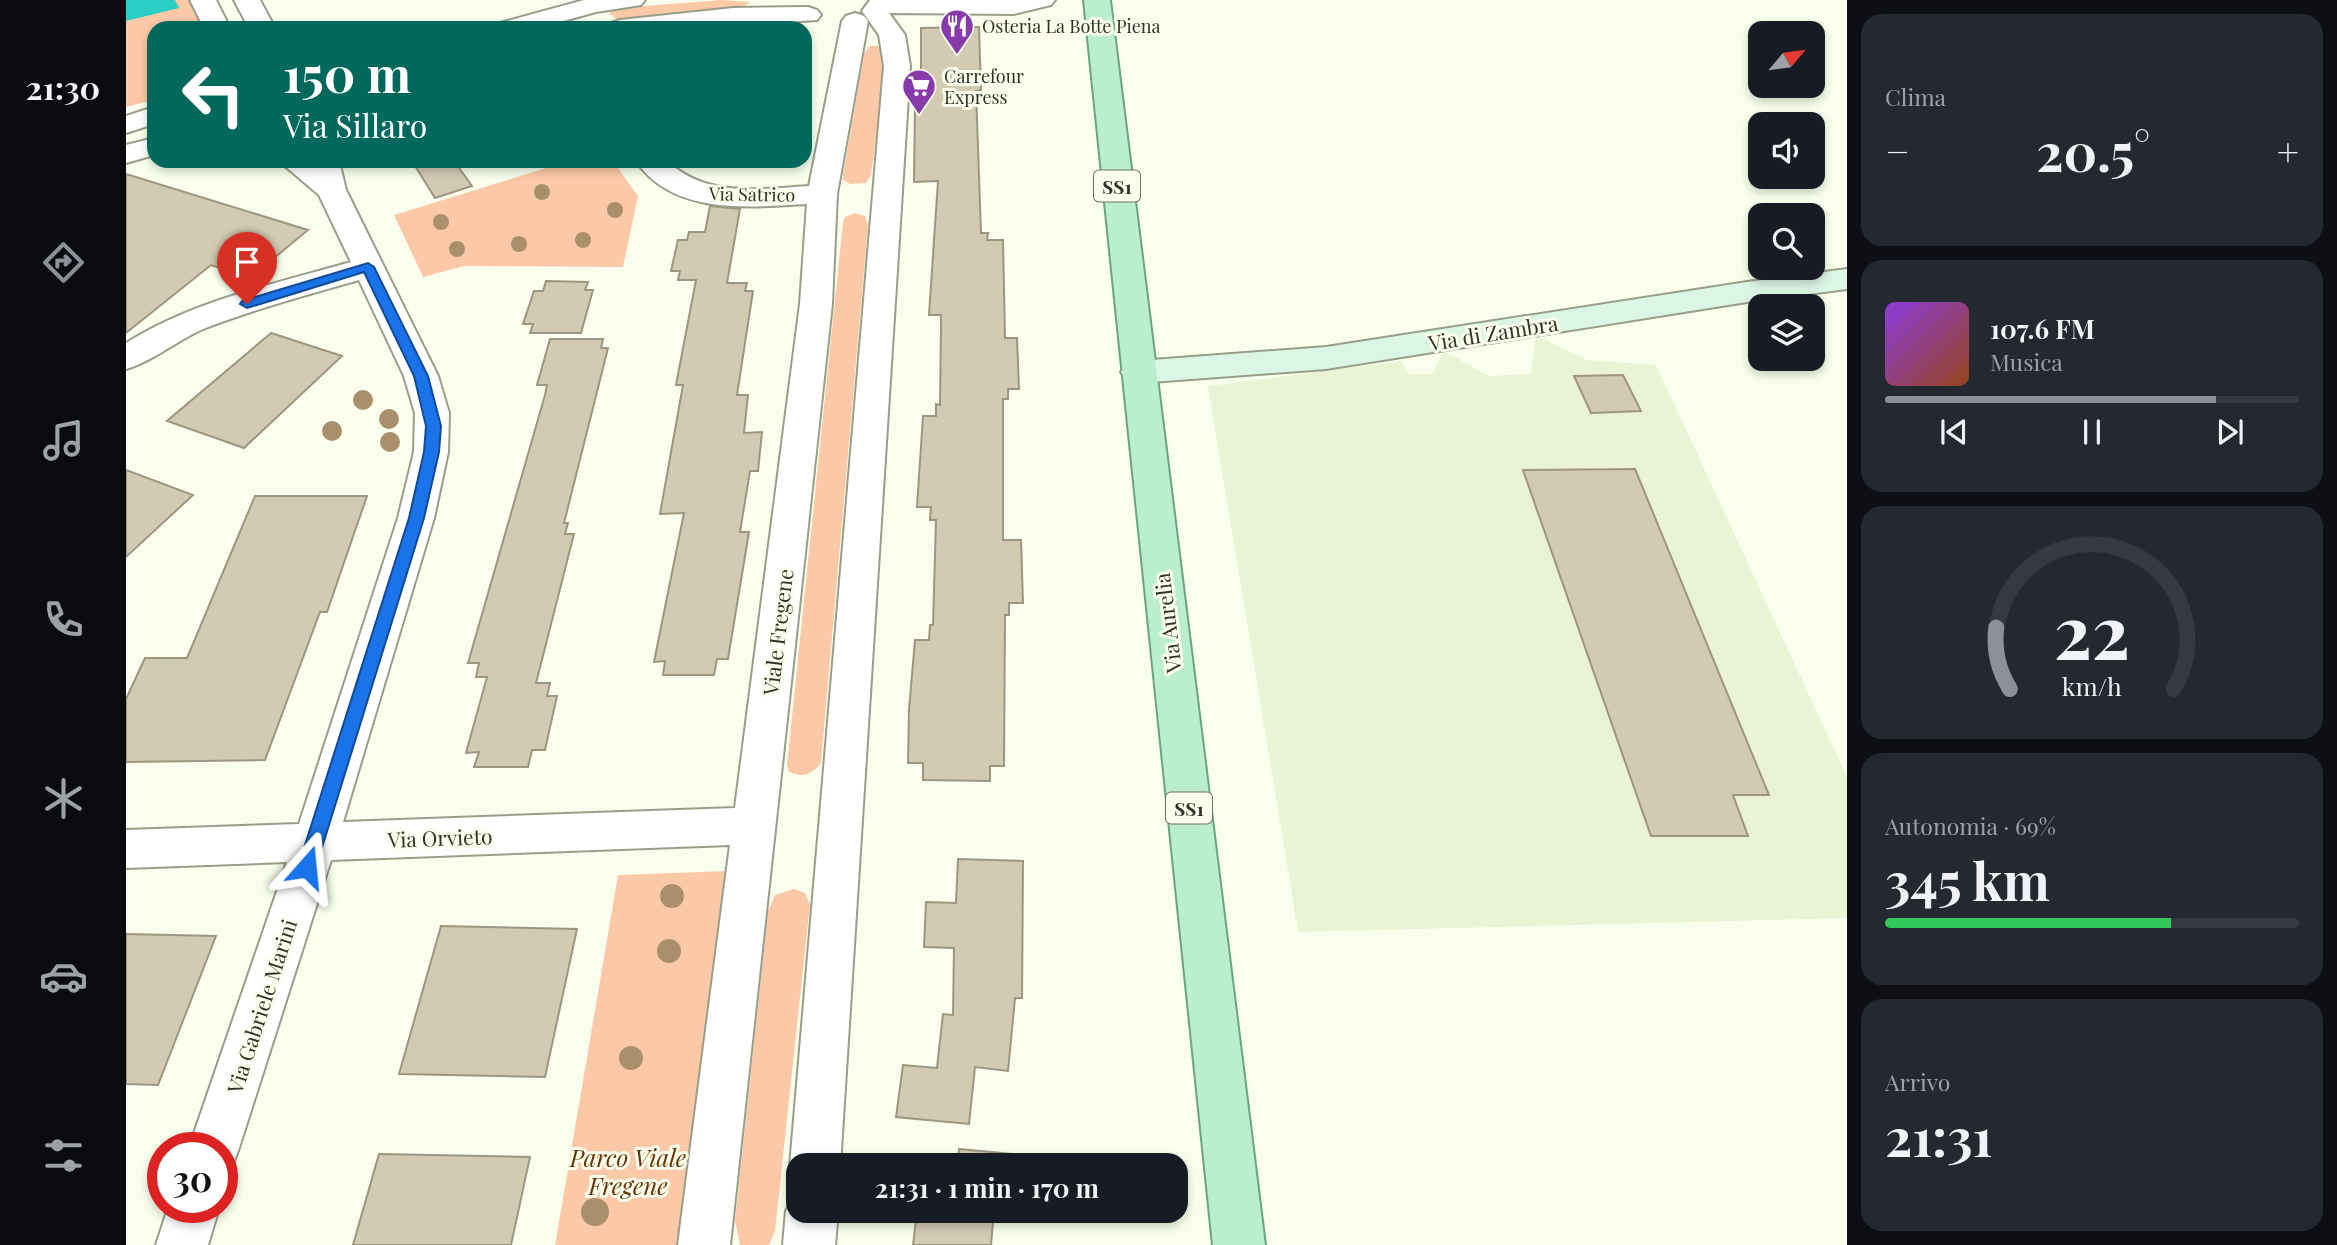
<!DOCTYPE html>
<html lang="it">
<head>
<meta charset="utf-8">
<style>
  body { margin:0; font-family:"Playfair Display",serif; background:#242831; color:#f1f3f6; height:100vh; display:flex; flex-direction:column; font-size:26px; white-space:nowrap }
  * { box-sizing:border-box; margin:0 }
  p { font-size:23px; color:#9ea1a6 }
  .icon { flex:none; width:38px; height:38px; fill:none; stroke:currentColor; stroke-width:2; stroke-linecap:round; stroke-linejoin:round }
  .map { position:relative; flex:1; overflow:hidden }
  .side { display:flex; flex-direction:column; gap:14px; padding:14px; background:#0d0f14; width:490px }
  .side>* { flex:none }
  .top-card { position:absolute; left:21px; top:21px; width:665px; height:147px; border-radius:21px; box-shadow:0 4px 10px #0003; background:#00695c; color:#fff; overflow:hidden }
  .needle { width:46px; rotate:61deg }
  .fabs { position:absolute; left:1622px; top:21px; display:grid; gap:14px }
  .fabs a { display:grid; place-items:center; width:77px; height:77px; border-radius:14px; background:#171b24; box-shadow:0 4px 10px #0003; font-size:35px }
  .speed { position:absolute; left:21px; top:1132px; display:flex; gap:14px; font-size:35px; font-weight:700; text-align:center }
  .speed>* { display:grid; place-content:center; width:91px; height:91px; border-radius:50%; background:#171b24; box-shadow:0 4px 10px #0003; line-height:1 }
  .speed .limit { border:10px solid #d22; background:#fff; color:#111 }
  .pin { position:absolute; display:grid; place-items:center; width:60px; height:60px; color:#fff; margin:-72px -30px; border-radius:50% 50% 50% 0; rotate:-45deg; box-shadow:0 0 7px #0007 }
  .pin .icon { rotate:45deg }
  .me { position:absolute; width:77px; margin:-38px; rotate:18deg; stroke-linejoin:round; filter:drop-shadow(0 0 5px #0008) }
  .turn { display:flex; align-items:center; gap:24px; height:147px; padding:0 21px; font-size:32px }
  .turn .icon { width:91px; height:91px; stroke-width:2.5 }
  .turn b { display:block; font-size:49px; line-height:60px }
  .big { font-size:52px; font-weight:700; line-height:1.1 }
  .side .widget { flex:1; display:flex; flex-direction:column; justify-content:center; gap:10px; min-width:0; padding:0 24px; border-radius:21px; background:#242831 }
  .side .dial { align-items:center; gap:0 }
  .dial svg { height:182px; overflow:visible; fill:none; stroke:#363941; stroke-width:7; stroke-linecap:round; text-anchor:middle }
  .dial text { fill:#f1f3f6; stroke:none }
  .song { display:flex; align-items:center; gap:21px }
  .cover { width:84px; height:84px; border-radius:10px; background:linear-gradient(135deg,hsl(270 70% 55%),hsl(20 70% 35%)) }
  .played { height:7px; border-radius:4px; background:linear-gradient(90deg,#8c9099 80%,#363941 80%) }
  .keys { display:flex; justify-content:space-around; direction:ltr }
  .heat { display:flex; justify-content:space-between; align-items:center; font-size:38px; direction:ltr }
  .charge { height:10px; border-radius:5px; background:linear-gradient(90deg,#34c759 69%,#363941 0) }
  .trip { position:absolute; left:660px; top:1153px; width:402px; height:70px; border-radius:21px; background:#171b24; box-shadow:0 4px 10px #0003; font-weight:700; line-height:70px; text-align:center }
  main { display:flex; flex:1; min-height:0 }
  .tab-bar { display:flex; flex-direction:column; width:126px; justify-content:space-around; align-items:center; background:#090b0e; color:#9ea1a6 }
  .tab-bar .icon { width:49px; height:49px }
  .tab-bar .active { color:#8c9099 }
  .tab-bar b { font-size:32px; color:#f1f3f6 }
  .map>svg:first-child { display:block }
  .built { fill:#eaf4d5 }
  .green { fill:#fcc9a8 }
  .water { fill:#2bcec4 }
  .building { fill:#d3cab4; stroke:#9e9580; stroke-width:2 }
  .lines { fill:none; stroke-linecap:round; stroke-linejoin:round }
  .street-casing { stroke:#989f89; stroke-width:4 }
  .secondary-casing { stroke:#989f89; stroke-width:4 }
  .primary-casing { stroke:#6ca57d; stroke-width:4 }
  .street { fill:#fff; fill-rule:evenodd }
  .secondary { fill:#dcf6e6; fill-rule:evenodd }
  .primary { fill:#baeecc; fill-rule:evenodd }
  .tree { fill:#a98f6b }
  .route { fill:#1a73e8; stroke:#114b97; stroke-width:2 }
  .labels { text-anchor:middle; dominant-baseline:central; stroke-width:6; stroke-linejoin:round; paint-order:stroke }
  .far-poi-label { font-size:18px; fill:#31332a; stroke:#f9ffec; text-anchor:start }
  .far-street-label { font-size:18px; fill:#31332a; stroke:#f9ffec }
  .shield { fill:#f9ffec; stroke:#6d7064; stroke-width:2 }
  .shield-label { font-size:19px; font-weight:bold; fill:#31332a }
  .street-label { font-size:21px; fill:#31332a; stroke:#f9ffec }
  .near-park-label { font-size:24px; font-style:italic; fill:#683302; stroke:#f9ffec }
</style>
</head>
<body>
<main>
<nav class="tab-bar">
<b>21:30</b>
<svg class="icon active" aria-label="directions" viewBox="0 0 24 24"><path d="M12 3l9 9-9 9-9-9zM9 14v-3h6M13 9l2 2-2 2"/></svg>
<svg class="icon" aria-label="music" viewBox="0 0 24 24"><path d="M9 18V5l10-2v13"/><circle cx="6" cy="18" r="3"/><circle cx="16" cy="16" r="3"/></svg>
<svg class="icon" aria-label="phone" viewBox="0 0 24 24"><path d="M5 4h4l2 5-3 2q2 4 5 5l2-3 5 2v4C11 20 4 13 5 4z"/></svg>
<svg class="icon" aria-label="climate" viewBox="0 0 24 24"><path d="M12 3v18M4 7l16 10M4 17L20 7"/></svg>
<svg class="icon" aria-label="car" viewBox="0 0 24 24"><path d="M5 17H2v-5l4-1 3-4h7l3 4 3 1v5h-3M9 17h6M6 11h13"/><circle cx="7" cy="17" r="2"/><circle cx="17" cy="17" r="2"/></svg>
<svg class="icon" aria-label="filters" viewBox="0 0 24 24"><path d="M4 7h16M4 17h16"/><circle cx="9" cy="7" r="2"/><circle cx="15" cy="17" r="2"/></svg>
</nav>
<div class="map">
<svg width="1721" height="1245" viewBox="0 0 1721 1245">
  <rect width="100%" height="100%" fill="#f9ffec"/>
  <path class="built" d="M 1410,335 L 1461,360 L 1530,365 L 1721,777 L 1721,918 L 1172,932 L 1082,386 L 1275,361 L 1283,374 L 1306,374 L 1318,351 L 1363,376 L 1405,374 Z"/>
  <path class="green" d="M 0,0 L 68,0 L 82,28 L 28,28 L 28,100 L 0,107 Z
    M 596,0 L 624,2 L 617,7 L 490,19 L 483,13 L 492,8 Z
    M 744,46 L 756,46 L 760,61 L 745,175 L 740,183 L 724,184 L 717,180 L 717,174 L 738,53 Z
    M 443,161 L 487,161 L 512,196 L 497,267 L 339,266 L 297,277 L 268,215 Z
    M 729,213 L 739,216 L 742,225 L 695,763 C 686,775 676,778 663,772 L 661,765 L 717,222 L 719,217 Z
    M 601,871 L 552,1245 L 429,1245 L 492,875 Z
    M 668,889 L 679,893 L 684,904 L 649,1231 L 643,1245 L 614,1245 L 609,1221 L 642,911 L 649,895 Z"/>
  <path class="water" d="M 0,0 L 49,0 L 53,8 L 0,21 Z"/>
  <path class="building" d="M 853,27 L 855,90 L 850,91 L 855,233 L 862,233 L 861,240 L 877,240 L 879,338 L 891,338 L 893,389 L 882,389 L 882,399 L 877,399 L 877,540 L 895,540 L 897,603 L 883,603 L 883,615 L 879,615 L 878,766 L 864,766 L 864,781 L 797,780 L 797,763 L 782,763 L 783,710 L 789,640 L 803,640 L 804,625 L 807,625 L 810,520 L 804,520 L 805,507 L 791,507 L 797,416 L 810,416 L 810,404 L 814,405 L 815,326 L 815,315 L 803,315 L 812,181 L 788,182 L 789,104 L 795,104 L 795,28 Z
    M 286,161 L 328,161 L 346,186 L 309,198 Z
    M 0,174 L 182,230 L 124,278 L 85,265 L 0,333 Z
    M 584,206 L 614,209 L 601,283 L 621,283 L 619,291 L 627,291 L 611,395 L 622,395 L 618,433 L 636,432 L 632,471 L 624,471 L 614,532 L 623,532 L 602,659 L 591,659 L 588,675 L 537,675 L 539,661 L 528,662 L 558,513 L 534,514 L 557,385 L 550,385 L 570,280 L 552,280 L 554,271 L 545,271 L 552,240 L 561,240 L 563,232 L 579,232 Z
    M 420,281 L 462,282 L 459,290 L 467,290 L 455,333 L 404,333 L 407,324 L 397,324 L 408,291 L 417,291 Z
    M 145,333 L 216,356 L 118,448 L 41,421 Z
    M 424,339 L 477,339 L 475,348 L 482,348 L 438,523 L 442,523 L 439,534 L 448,534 L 410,683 L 424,683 L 421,696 L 431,696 L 419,750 L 406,750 L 402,767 L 348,767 L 353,752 L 340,753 L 361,677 L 350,677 L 353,663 L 342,663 L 419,395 L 421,385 L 411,385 Z
    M 1497,375 L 1515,411 L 1465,413 L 1448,376 Z
    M 1509,469 L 1643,795 L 1607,795 L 1622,836 L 1525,836 L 1397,470 Z
    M 0,470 L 67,495 L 0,557 Z
    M 129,496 L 241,496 L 201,612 L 194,612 L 139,760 L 0,762 L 0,699 L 19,658 L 61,658 Z
    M 832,859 L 897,861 L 896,998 L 889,998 L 882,1071 L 849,1067 L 843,1124 L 770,1117 L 777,1065 L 811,1068 L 817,1014 L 827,1015 L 828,948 L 798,947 L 800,902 L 830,903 Z
    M 315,926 L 451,929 L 419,1077 L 273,1074 Z
    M 0,934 L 90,936 L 32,1085 L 0,1084 Z
    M 833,1149 L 907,1156 L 907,1166 L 831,1166 Z
    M 253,1154 L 404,1157 L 385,1245 L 227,1245 Z
    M 791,1211 L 868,1211 L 865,1245 L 787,1245 Z"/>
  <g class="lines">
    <g class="street-casing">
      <path id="street" d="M 64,0 L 90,0 L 104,28 L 78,28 Z
        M 108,0 L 134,0 L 149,28 L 123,28 Z
        M 458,0 L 519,0 L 515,5 L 470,12 L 412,28 L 370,28 L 374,23 Z
        M 744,0 L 929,0 L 925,5 L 888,14 L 763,13 L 779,35 L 784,66 L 714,1166 L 672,1166 L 672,1184 L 664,1166 L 758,66 L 753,35 L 736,11 Z
        M 682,7 L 691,10 L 695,15 L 691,20 L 566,28 L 481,28 L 485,23 L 494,20 L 607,8 Z
        M 729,13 L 738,16 L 742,21 L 711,194 L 706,304 L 604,1245 L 552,1245 L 604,845 L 205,860 L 113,1148 L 106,1166 L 96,1170 L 96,1148 L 63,1148 L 161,862 L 0,868 L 0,830 L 173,824 L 272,518 L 288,452 L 289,413 L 278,376 L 233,280 C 181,295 128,309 77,329 C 52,340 25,362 0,369 L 0,343 C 68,300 149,284 225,262 L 193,195 L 153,161 L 213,161 L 220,190 L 312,376 L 323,413 L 322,452 L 308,518 L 217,822 L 609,808 L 674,304 L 681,204 C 623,207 547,216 510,161 L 541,161 C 581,198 633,189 683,186 L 716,21 L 720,16 Z
        M 28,107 L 28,124 L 0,133 L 0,116 Z
        M 28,138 L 28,155 L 0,163 L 0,145 Z
        M 672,1191 L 672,1211 L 712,1211 L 709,1245 L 657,1245 L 660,1211 L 668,1193 Z
        M 42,1208 L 93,1208 L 82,1245 L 30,1245 Z"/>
    </g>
    <g class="secondary-casing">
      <path id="secondary" d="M 1721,269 L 1721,289 L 1621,302 L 1200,369 L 1012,383 L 1000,380 L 995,372 L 1000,364 L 1012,361 L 1200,347 L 1621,282 Z"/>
    </g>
    <g class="primary-casing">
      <path id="primary" d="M 958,0 L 984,0 L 1139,1245 L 1087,1245 Z"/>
    </g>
    <use href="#street" class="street"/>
    <use href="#secondary" class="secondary"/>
    <use href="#primary" class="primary"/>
  </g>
  <g class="tree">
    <circle cx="416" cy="192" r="8"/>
    <circle cx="489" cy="210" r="8"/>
    <circle cx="315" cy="222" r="8"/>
    <circle cx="457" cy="240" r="8"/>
    <circle cx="393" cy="244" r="8"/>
    <circle cx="331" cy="249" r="8"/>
    <circle cx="237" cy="400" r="10"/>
    <circle cx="263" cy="419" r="10"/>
    <circle cx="206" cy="431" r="10"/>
    <circle cx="264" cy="442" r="10"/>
    <circle cx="546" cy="896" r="12"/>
    <circle cx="543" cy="951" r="12"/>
    <circle cx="505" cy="1058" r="12"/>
    <circle cx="469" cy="1212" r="14"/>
  </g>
  <path class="route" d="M 242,263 L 248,267 L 302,376 L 315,426 L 313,452 L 298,518 L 190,867 L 187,873 L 181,875 L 174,873 L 172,867 L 283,518 L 298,452 L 300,426 L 288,376 L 238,272 L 121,308 L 114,304 L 116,301 Z"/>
  <defs>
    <g id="restaurant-pin" transform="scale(1.75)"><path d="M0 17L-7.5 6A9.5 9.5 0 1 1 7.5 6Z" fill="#883aab" stroke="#f9ffec"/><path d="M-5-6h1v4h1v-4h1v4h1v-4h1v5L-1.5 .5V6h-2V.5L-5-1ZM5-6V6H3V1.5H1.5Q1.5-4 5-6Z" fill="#fff"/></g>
    <g id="supermarket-pin" transform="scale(1.75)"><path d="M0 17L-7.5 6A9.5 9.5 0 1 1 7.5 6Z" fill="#883aab" stroke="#f9ffec"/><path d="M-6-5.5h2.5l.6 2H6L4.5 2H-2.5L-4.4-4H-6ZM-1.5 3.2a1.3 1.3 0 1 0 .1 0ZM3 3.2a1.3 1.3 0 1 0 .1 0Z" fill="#fff"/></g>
  </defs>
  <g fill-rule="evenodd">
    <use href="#restaurant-pin" x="831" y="26"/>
    <use href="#supermarket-pin" x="793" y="86"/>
  </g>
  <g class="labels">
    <g class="far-poi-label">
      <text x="856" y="26">Osteria La Botte Piena</text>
      <text x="818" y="76">Carrefour<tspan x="818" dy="21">Express</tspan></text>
    </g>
    <g class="far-street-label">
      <text transform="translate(626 194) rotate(1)">Via Satrico</text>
    </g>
    <g class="shield">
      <rect x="968" y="170.5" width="46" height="31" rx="5"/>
      <rect x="1040" y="792.5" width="46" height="31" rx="5"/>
    </g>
    <g class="shield-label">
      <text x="991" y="186">SS1</text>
      <text x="1063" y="808">SS1</text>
    </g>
    <g class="street-label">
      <text transform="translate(1367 332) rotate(-9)">Via di Zambra</text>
      <text transform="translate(1041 623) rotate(-97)">Via Aurelia</text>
      <text transform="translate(651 632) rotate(-83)">Viale Fregene</text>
      <text transform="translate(314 837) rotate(-2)">Via Orvieto</text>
      <text transform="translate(135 1006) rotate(-72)">Via Gabriele Marini</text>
    </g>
    <g class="near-park-label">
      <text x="502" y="1157">Parco Viale<tspan x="502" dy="28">Fregene</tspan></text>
    </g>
  </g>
</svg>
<div class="fabs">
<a><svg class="needle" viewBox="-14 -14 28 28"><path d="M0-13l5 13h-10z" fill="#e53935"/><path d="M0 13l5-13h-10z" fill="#9ea1a6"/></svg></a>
<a><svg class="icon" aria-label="sound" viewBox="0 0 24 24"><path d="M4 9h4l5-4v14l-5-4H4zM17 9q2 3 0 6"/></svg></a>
<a><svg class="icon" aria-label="search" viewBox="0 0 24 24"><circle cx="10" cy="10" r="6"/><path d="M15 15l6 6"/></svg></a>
<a><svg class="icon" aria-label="layers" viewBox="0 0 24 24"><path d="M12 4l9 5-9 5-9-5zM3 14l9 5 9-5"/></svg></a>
</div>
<div class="speed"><div class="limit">30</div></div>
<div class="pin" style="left:121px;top:304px;background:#d93025"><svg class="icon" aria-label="arrive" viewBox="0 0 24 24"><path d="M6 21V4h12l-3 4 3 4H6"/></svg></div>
<svg class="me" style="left:181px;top:867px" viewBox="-20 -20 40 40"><path d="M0-17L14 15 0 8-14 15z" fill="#1a73e8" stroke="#fff" stroke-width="4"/></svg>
<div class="trip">21:31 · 1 min · 170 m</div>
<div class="top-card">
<div class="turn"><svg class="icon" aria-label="left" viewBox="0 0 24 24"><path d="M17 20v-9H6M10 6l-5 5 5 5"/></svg><div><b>150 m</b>Via Sillaro</div></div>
</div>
</div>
<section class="side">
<div class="widget"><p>Clima</p>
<div class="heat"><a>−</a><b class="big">20.5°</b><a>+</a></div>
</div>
<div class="widget">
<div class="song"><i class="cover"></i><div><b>107.6 FM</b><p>Musica</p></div></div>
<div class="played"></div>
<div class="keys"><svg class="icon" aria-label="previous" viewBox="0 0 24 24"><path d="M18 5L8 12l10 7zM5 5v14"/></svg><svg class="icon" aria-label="pause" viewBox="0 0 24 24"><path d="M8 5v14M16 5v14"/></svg><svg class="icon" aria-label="next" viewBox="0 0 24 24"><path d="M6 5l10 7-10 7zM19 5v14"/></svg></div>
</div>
<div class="widget dial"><svg viewBox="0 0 100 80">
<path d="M14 69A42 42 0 1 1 86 69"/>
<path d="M14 69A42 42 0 0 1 8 42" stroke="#8c9099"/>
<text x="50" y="56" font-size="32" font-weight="700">22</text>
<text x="50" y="72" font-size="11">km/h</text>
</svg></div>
<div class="widget"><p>Autonomia · 69%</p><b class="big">345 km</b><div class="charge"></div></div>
<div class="widget"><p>Arrivo</p><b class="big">21:31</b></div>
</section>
</main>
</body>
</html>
